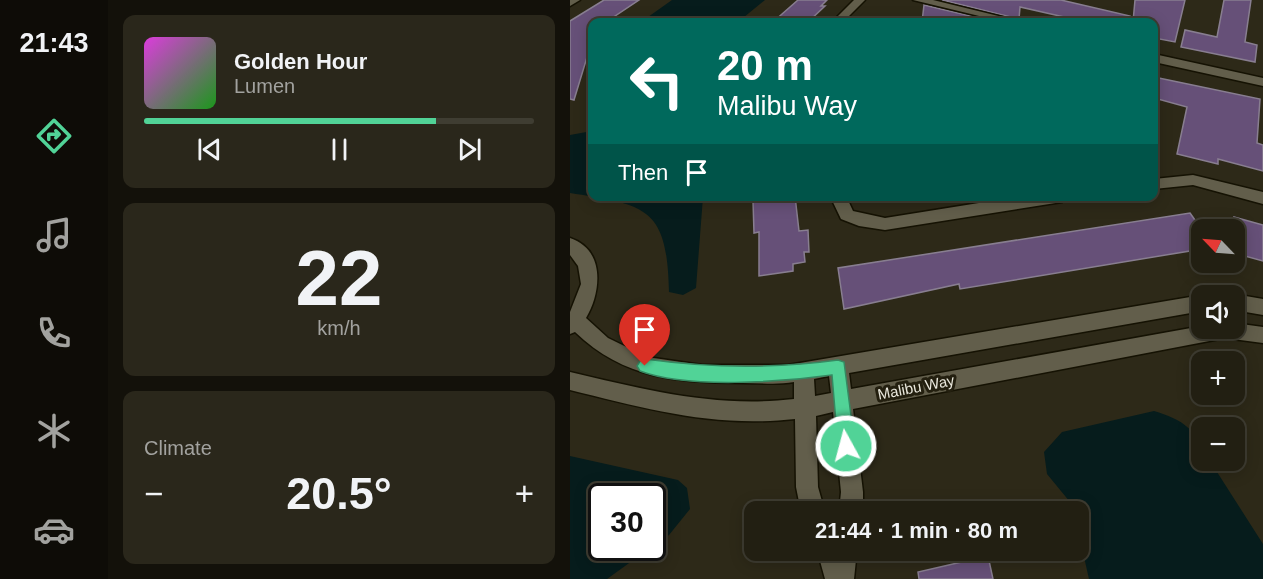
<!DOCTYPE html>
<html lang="en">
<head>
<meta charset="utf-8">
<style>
  body { margin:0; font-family:Arial,sans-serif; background:#2a271b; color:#f1f3f6; height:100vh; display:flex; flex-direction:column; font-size:22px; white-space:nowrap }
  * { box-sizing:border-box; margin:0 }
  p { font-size:20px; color:#a2a29f }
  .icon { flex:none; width:33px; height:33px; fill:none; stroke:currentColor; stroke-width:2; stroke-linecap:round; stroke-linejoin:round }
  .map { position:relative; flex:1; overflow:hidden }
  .side { display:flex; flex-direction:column; gap:15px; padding:15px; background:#13110a; width:462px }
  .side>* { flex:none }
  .hud { position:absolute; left:18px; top:18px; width:570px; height:183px; border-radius:12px; box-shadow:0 3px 15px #0003,0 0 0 2px #3f3d32; background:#00695c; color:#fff; overflow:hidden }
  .needle { width:39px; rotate:295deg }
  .fabs { position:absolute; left:621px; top:219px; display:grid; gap:12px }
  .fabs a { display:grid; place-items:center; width:54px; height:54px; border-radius:12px; background:#221f12; box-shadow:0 3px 15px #0003,0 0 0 2px #3f3d32; font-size:30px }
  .speed { position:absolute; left:18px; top:483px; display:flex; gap:12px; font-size:30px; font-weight:700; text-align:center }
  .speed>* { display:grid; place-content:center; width:78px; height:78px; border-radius:50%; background:#221f12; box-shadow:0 3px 15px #0003,0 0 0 2px #3f3d32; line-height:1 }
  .speed .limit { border:3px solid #111; border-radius:9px; background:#fff; color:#111 }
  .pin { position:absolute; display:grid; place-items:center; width:51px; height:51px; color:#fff; margin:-62px -26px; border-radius:50% 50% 50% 0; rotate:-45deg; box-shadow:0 0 6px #0007 }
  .pin .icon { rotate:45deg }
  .me { position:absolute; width:66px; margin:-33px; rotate:353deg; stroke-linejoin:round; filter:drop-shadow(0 0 4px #0008) }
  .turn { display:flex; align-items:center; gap:21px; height:126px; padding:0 30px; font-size:27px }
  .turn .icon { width:78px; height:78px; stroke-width:2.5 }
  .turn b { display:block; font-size:42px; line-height:51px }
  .then { display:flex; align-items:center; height:57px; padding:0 30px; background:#0003; gap:12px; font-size:22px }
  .big { font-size:45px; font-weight:700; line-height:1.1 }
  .side .widget { flex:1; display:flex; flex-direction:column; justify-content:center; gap:9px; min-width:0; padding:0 21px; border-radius:12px; background:#2a271b }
  .side .dial { align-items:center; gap:0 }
  .dial b { font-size:78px; line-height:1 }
  .song { display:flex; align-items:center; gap:18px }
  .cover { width:72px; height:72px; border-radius:9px; background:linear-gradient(135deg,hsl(300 70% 55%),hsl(120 70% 35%)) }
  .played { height:6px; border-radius:3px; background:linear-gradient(90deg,#51d397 75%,#3f3d32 75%) }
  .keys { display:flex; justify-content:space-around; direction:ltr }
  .heat { display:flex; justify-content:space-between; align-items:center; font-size:33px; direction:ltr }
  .trip { position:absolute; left:174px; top:501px; width:345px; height:60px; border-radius:12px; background:#221f12; box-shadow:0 3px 15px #0003,0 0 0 2px #3f3d32; font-weight:700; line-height:60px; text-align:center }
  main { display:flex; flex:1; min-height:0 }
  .tabs { display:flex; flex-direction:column; width:108px; justify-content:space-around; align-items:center; background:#0e0c07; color:#a2a29f }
  .tabs .icon { width:42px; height:42px }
  .tabs .current { color:#51d397 }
  .tabs b { font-size:27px; color:#f1f3f6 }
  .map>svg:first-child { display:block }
  .water { fill:#061c1c }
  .building { fill:#665078; stroke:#887e90; stroke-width:1.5 }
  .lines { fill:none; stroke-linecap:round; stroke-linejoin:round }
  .minor-casing { stroke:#151203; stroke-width:3 }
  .minor { fill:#625e4b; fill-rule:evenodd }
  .route { fill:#51d397; stroke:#358962; stroke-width:1.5 }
  .labels { text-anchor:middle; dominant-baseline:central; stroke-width:6; stroke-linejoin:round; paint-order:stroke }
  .street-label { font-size:15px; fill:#eae8dd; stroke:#231f0f }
</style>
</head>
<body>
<main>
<nav class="tabs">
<b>21:43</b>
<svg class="icon current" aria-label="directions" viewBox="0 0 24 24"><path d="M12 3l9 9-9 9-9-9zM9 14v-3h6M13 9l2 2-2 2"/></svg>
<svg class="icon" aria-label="music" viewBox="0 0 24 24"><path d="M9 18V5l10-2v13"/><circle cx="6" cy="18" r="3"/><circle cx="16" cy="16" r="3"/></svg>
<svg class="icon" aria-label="phone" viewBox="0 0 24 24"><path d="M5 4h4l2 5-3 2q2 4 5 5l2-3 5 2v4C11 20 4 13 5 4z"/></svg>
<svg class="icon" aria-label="climate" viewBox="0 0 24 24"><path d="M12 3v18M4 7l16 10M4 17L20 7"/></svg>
<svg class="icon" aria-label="car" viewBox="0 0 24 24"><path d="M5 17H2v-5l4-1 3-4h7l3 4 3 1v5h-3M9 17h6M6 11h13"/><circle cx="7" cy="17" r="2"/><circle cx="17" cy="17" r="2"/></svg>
</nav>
<section class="side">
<div class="widget">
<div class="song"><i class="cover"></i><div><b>Golden Hour</b><p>Lumen</p></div></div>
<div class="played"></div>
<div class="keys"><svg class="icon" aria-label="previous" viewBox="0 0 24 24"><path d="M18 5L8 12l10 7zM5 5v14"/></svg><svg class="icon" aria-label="pause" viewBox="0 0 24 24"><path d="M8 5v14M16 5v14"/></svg><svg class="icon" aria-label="next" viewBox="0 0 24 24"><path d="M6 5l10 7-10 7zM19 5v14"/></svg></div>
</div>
<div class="widget dial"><b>22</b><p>km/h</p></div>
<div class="widget"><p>Climate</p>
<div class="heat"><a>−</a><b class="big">20.5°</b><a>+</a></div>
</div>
</section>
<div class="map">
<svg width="693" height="579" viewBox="0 0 693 579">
  <rect width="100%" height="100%" fill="#2d2918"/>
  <path class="water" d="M 102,0 L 195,0 L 168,22 L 71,22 Z
    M 22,131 L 22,196 L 133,197 L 126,288 L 113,295 L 99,292 C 97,208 78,205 0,193 L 0,135 Z
    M 584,411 C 611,419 632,431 632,460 L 640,461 L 693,544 L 693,579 L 519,579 L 509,535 L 508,512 L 503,511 L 500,502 L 477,474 L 474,452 L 492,432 Z
    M 0,456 L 108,480 L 117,488 L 120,509 L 99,535 L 83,546 L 82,496 L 32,496 L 32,548 L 80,548 L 37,579 L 0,579 Z"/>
  <path class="building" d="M 34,0 L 69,0 L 36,22 L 22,22 L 22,54 L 18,54 L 4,100 L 0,99 L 0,21 Z
    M 228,0 L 257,0 L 251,6 L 255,6 L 238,22 L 203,22 Z
    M 372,0 L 491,0 L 560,16 L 559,22 L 516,22 L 450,7 L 449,19 Z
    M 565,0 L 615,0 L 605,42 L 584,38 L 584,22 L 563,22 Z
    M 654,0 L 681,0 L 675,42 L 687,45 L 685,62 L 611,47 L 615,30 L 647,37 Z
    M 354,5 L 426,22 L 352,22 Z
    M 584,77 L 690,99 L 687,143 L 693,145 L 693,171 L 648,159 L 648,164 L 607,154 L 617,107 L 584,98 Z
    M 216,196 L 225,196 L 229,231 L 238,230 L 239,252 L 234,252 L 235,262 L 223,264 L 223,271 L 189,276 L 189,232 L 184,233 L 183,201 Z
    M 620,213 L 632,230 L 632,249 L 390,289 L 389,284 L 274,309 L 268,268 Z
    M 664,217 L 693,225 L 693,261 L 664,253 Z
    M 418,556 L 423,579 L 349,579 L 348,572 Z"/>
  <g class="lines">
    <g class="minor-casing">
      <path id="minor" d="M 0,0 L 10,0 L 0,6 Z
        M 284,0 L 295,0 L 273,22 L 262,22 Z
        M 343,0 L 363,0 L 453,22 L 434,22 Z
        M 584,54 L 693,78 L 693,86 L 584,62 Z
        M 623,175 L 693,192 L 693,204 L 623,185 L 584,189 L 584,179 Z
        M 260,196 L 276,196 L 283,211 L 315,218 L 452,196 L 500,196 L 492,202 L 315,230 L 289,226 L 271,219 Z
        M 0,238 C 36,250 31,293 16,318 L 38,338 L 77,357 L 132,365 L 218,365 L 632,295 L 633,296 L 632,311 L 279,373 L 281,389 L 632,326 L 632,328 L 664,328 L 664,323 L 693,327 L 693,343 L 655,338 L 283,409 L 293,492 L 293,512 L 269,512 L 271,492 L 263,412 L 246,416 L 248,487 L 255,512 L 231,512 L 226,487 L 225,419 C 144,428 77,409 0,390 L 0,372 C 77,390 145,408 224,399 L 224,382 C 208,385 190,383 173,383 C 108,383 54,379 5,332 L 0,334 L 0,312 L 11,284 L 8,266 L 0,255 ZM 259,376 L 261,393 L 245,396 L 244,379 Z
        M 664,294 L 693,299 L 693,315 L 664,310 L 664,296 L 661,296 Z
        M 247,550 L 287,550 L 284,579 L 255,579 Z"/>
    </g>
    <use href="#minor" class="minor"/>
  </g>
  <path class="route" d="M 75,359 C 140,368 203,369 268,360 L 274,362 L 285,446 L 282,452 L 276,455 L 271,452 L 268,446 L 262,375 C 212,382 117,389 70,371 L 67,366 L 70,361 Z"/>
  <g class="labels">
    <g class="street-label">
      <text transform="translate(346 387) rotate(-11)">Malibu Way</text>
    </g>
  </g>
</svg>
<div class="fabs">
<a><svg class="needle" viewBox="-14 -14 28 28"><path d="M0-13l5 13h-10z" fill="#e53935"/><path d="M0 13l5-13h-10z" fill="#a2a29f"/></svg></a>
<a><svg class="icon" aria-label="sound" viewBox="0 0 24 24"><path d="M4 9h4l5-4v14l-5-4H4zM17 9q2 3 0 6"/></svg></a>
<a>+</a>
<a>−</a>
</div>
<div class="speed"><div class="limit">30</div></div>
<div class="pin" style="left:75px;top:366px;background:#d93025"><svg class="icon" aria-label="arrive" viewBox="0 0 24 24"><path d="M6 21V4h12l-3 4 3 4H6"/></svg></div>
<svg class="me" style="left:276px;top:446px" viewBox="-20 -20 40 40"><circle r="17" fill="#51d397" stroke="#fff" stroke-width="3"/><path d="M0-11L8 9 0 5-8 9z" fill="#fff"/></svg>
<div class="trip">21:44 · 1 min · 80 m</div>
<div class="hud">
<div class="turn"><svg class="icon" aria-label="left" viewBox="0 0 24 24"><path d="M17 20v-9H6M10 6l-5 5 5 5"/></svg><div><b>20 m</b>Malibu Way</div></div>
<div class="then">Then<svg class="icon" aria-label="arrive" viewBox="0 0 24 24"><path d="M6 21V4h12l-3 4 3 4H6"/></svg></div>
</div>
</div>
</main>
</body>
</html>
